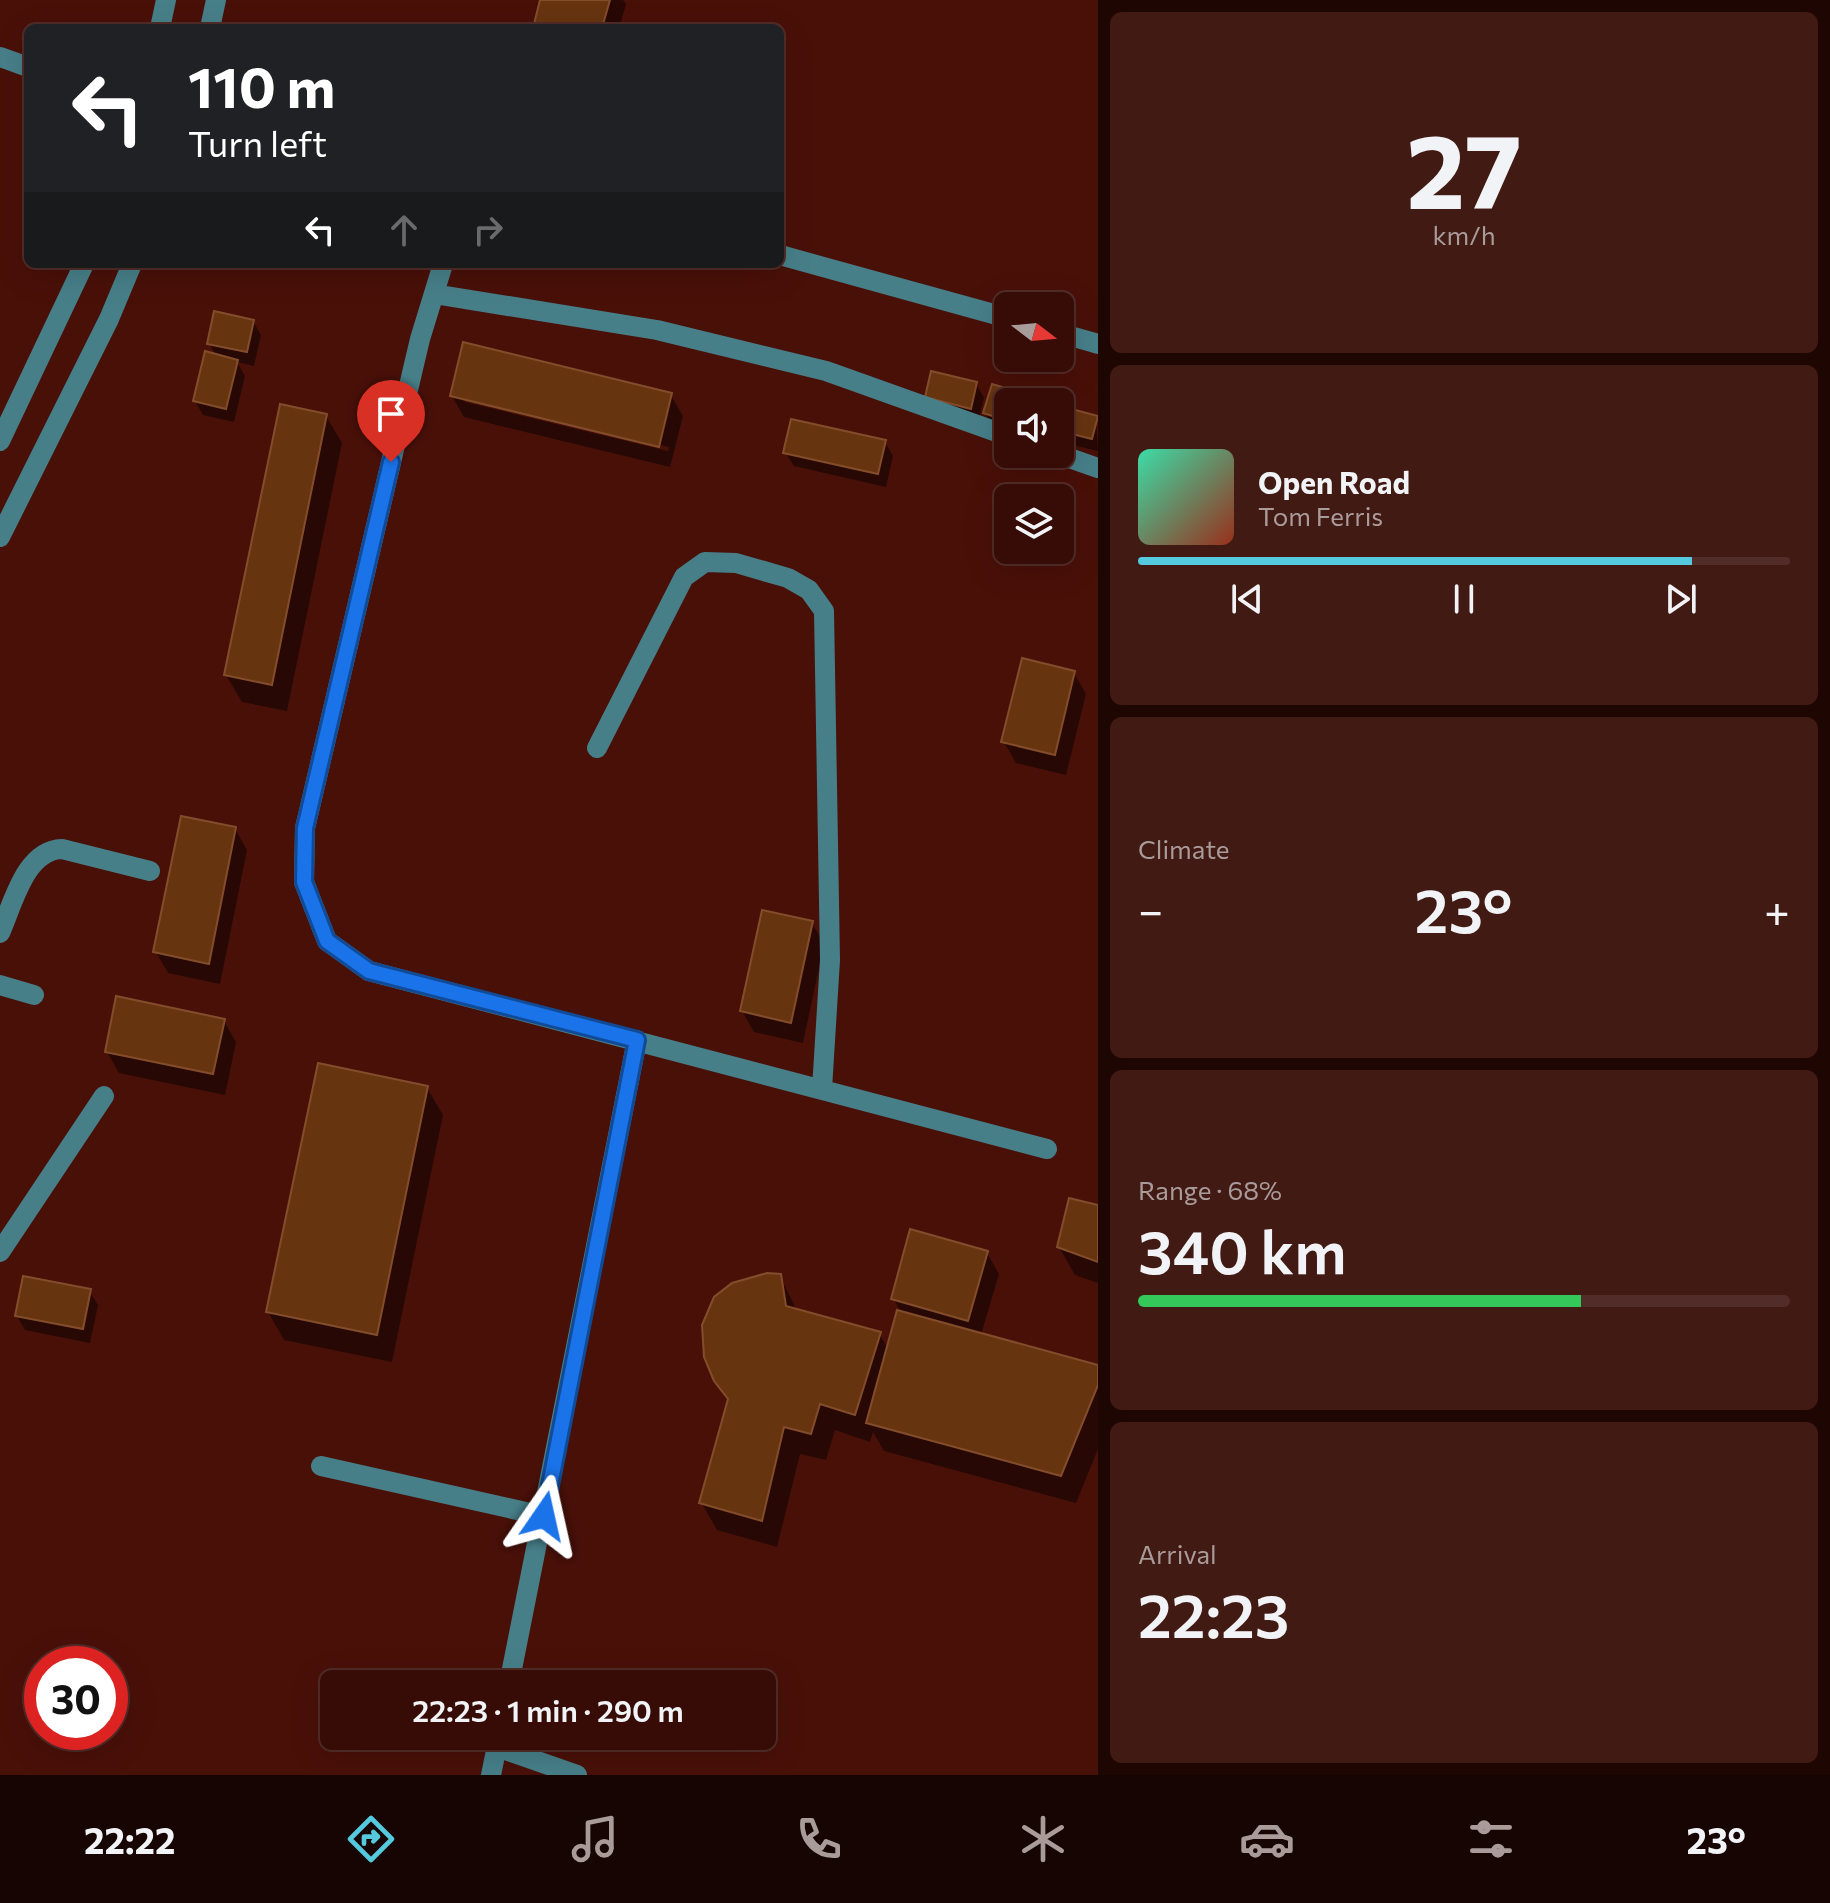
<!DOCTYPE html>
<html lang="en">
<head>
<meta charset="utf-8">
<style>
  body { margin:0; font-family:Commissioner,sans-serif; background:#421a14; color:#f1f3f6; height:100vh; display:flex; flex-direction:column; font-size:30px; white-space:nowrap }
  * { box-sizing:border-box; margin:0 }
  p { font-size:26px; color:#aa9b9b }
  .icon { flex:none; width:44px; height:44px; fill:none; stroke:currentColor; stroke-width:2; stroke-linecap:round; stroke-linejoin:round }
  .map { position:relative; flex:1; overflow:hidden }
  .details { display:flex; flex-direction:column; gap:12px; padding:12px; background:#1e0703; width:732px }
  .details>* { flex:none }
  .top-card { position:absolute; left:24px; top:24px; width:760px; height:244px; border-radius:12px; box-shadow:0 8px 32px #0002,0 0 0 2px #512c28; background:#202124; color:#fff; overflow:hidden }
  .needle { width:52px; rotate:106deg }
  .buttons { position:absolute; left:994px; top:292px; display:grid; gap:16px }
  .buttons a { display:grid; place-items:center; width:80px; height:80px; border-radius:12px; background:#370c06; box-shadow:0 8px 32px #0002,0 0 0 2px #512c28; font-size:40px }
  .speed { position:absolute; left:24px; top:1646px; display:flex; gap:16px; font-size:40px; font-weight:700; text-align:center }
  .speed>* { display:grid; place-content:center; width:104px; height:104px; border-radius:50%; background:#370c06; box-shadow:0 8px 32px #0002,0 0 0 2px #512c28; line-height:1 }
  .speed .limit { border:12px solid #d22; background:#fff; color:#111 }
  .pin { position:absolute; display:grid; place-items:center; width:68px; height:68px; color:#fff; margin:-82px -34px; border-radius:50% 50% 50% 0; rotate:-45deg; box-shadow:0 0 8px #0007 }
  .pin .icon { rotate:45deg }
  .me { position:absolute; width:88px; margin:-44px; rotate:11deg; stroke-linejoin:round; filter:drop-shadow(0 0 6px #0008) }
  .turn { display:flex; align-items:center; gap:28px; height:168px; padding:0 32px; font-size:36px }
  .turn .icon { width:104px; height:104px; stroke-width:2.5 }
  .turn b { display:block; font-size:56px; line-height:68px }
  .lanes { display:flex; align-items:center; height:76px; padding:0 32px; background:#0003; justify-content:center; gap:40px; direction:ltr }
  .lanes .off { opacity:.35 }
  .big { font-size:60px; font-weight:600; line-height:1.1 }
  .details .widget { flex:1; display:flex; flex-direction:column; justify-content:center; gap:12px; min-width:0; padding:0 28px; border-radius:12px; background:#421a14 }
  .details .dial { align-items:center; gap:0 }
  .dial b { font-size:104px; line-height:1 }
  .song { display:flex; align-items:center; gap:24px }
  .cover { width:96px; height:96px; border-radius:12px; background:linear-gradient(135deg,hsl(160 70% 55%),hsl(10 70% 35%)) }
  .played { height:8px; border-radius:4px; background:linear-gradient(90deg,#55cade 85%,#512c28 85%) }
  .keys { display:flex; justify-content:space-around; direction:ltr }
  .heat { display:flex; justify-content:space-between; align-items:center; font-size:44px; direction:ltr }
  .charge { height:12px; border-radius:6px; background:linear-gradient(90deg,#34c759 68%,#512c28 0) }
  .trip { position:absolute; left:320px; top:1670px; width:456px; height:80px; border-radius:12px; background:#370c06; box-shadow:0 8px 32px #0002,0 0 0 2px #512c28; font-weight:600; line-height:80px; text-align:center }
  .dock { display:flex; height:128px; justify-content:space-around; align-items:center; background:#160502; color:#aa9b9b }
  .dock .icon { width:56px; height:56px }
  .dock .on { color:#55cade }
  .dock b { font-size:36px; color:#f1f3f6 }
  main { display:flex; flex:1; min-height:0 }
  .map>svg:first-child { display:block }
  .shadow { fill:#0007; fill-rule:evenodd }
  .building { fill:#673410; stroke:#834d2c; stroke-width:2 }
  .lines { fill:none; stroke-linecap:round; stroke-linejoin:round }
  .minor { stroke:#477f89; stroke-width:20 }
  .route-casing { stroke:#114b97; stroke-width:20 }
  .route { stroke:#1a73e8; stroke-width:14 }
</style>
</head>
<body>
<main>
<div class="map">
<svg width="1098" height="1775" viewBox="0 0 1098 1775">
  <rect width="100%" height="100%" fill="#491008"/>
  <path class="shadow" d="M 543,0 L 623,0 L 626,4 L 619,28 L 535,28 Z
    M 253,321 L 261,335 L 254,366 L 237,362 L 245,376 L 234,422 L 203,415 L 195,401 L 217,357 L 209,343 Z
    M 933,373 L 976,384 L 984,398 L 978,422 L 935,411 Z
    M 994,386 L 1030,398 L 1033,402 L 1008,402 L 1008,432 L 993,427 L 985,413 Z
    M 670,394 L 683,416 L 670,467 L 464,417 L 452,396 ZM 465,398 L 669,447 L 668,451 L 465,402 Z
    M 1060,408 L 1096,418 L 1098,451 L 1060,442 Z
    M 326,416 L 342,443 L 287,711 L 242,702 L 226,675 Z
    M 885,442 L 893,456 L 886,487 L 794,466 L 785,452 Z
    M 1074,673 L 1086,694 L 1066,775 L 1016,763 L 1004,742 Z
    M 235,829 L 247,850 L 220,984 L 168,973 L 156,952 Z
    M 812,923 L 824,944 L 803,1043 L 754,1032 L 742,1011 Z
    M 224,1021 L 236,1042 L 225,1095 L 119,1073 L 107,1052 Z
    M 427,1088 L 443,1115 L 392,1362 L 284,1340 L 268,1312 Z
    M 1098,1207 L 1098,1283 L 1075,1275 L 1059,1247 Z
    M 987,1253 L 999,1274 L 981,1335 L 1098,1367 L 1098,1449 L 1076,1503 L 884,1451 L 873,1432 L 870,1442 L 835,1430 L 826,1460 L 800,1454 L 777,1547 L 717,1530 L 701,1502 L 729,1403 L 716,1380 L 780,1276 L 797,1311 L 879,1333 L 888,1349 L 902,1314 L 893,1298 Z
    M 89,1291 L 98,1305 L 90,1343 L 25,1330 L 17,1316 Z"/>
  <path class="building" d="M 540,0 L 610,0 L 602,28 L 533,28 Z
    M 214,311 L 254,320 L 247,352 L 207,344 Z
    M 463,342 L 672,393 L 659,447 L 450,396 Z
    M 205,351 L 238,360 L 226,409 L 193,401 Z
    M 931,371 L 977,382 L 971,409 L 925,397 Z
    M 992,384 L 1032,396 L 1030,402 L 1008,402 L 1008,421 L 983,413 Z
    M 280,404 L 327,414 L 272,685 L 224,675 Z
    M 1060,406 L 1098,416 L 1092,439 L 1060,431 Z
    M 791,419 L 886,440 L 878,474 L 783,453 Z
    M 1022,658 L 1075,671 L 1055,755 L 1001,742 Z
    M 181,816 L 236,827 L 209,964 L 153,952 Z
    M 762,910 L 813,921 L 791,1023 L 740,1011 Z
    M 116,996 L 225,1019 L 213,1074 L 105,1052 Z
    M 318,1063 L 428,1086 L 377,1335 L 266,1312 Z
    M 1069,1198 L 1098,1205 L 1098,1262 L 1057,1247 Z
    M 910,1229 L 988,1251 L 968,1321 L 891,1299 Z
    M 767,1273 L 781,1274 L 786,1306 L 881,1332 L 855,1415 L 820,1404 L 811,1434 L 784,1427 L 762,1521 L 699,1503 L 728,1399 L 714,1381 L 704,1357 L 702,1325 L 714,1297 L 732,1283 Z
    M 23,1276 L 91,1289 L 83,1329 L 15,1316 Z
    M 897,1310 L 1098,1365 L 1098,1385 L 1061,1476 L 866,1423 Z"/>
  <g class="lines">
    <path class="minor" d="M 160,28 L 166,0
      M 210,28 L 216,0
      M 0,57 L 28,67
      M 780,255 L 1008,318
      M 443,264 L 420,339 L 305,828 L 304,882 L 327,941 L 369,971 L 1047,1149
      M 434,294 L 657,330 L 826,371 L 1008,436
      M 1060,333 L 1098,344
      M 0,441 L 84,264
      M 1058,454 L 1098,468
      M 0,537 L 109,319 L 132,264
      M 597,748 L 684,577 L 705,562 L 736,563 L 788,578 L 809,590 L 824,611 L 830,960 L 822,1089
      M 0,933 C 13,904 25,850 62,849 L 150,871
      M 0,985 L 34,995
      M 0,1252 L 104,1096
      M 321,1466 L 544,1516
      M 509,1684 L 637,1040
      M 497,1747 L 577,1775
      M 491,1775 L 499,1736"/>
  </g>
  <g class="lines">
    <g class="route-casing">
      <path id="route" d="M 391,462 L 305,828 L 304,882 L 327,941 L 369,971 L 637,1040 L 544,1516"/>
    </g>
    <use href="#route" class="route"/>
  </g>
</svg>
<div class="buttons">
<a><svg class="needle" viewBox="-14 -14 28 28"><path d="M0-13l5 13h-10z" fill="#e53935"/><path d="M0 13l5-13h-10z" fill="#aa9b9b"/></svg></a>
<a><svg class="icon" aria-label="sound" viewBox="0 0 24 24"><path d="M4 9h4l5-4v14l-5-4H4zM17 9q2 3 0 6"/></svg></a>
<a><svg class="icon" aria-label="layers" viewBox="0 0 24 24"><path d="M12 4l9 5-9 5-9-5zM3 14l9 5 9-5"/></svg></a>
</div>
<div class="speed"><div class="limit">30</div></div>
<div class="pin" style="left:391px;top:462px;background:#d93025"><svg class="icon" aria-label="arrive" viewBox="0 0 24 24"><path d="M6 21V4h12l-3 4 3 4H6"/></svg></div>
<svg class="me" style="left:544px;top:1516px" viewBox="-20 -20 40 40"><path d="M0-17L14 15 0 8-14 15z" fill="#1a73e8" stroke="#fff" stroke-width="4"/></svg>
<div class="trip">22:23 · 1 min · 290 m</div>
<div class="top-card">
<div class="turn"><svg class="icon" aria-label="left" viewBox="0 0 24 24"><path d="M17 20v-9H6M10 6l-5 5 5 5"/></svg><div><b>110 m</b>Turn left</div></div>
<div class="lanes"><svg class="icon" aria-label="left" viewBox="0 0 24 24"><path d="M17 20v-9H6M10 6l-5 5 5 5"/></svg><svg class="icon off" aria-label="ahead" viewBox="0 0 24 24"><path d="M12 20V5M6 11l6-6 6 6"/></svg><svg class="icon off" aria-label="right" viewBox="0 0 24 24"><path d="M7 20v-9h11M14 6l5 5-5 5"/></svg></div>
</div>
</div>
<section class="details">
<div class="widget dial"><b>27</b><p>km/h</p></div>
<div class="widget">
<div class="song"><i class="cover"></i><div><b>Open Road</b><p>Tom Ferris</p></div></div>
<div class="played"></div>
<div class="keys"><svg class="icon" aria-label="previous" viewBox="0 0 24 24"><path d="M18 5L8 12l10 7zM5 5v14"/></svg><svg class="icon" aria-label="pause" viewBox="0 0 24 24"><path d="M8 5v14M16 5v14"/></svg><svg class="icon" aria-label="next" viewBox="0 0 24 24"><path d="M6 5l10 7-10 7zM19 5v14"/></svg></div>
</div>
<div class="widget"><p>Climate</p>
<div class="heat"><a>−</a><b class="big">23°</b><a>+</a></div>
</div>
<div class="widget"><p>Range · 68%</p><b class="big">340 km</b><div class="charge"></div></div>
<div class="widget"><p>Arrival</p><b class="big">22:23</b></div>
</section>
</main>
<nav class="dock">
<b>22:22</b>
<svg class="icon on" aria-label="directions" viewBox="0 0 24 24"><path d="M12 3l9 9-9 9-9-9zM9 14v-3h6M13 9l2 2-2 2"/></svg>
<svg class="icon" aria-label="music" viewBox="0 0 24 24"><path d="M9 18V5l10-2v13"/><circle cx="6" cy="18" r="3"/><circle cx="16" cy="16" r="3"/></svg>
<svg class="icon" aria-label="phone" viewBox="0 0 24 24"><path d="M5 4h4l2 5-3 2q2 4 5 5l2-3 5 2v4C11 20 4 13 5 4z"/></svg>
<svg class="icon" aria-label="climate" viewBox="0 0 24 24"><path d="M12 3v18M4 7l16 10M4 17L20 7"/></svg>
<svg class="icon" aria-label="car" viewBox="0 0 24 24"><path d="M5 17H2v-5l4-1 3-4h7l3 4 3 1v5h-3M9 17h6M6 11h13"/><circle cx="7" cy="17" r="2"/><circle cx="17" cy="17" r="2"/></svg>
<svg class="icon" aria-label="filters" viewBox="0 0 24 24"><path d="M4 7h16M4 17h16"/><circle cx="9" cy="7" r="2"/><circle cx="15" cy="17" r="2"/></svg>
<b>23°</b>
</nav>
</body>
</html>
